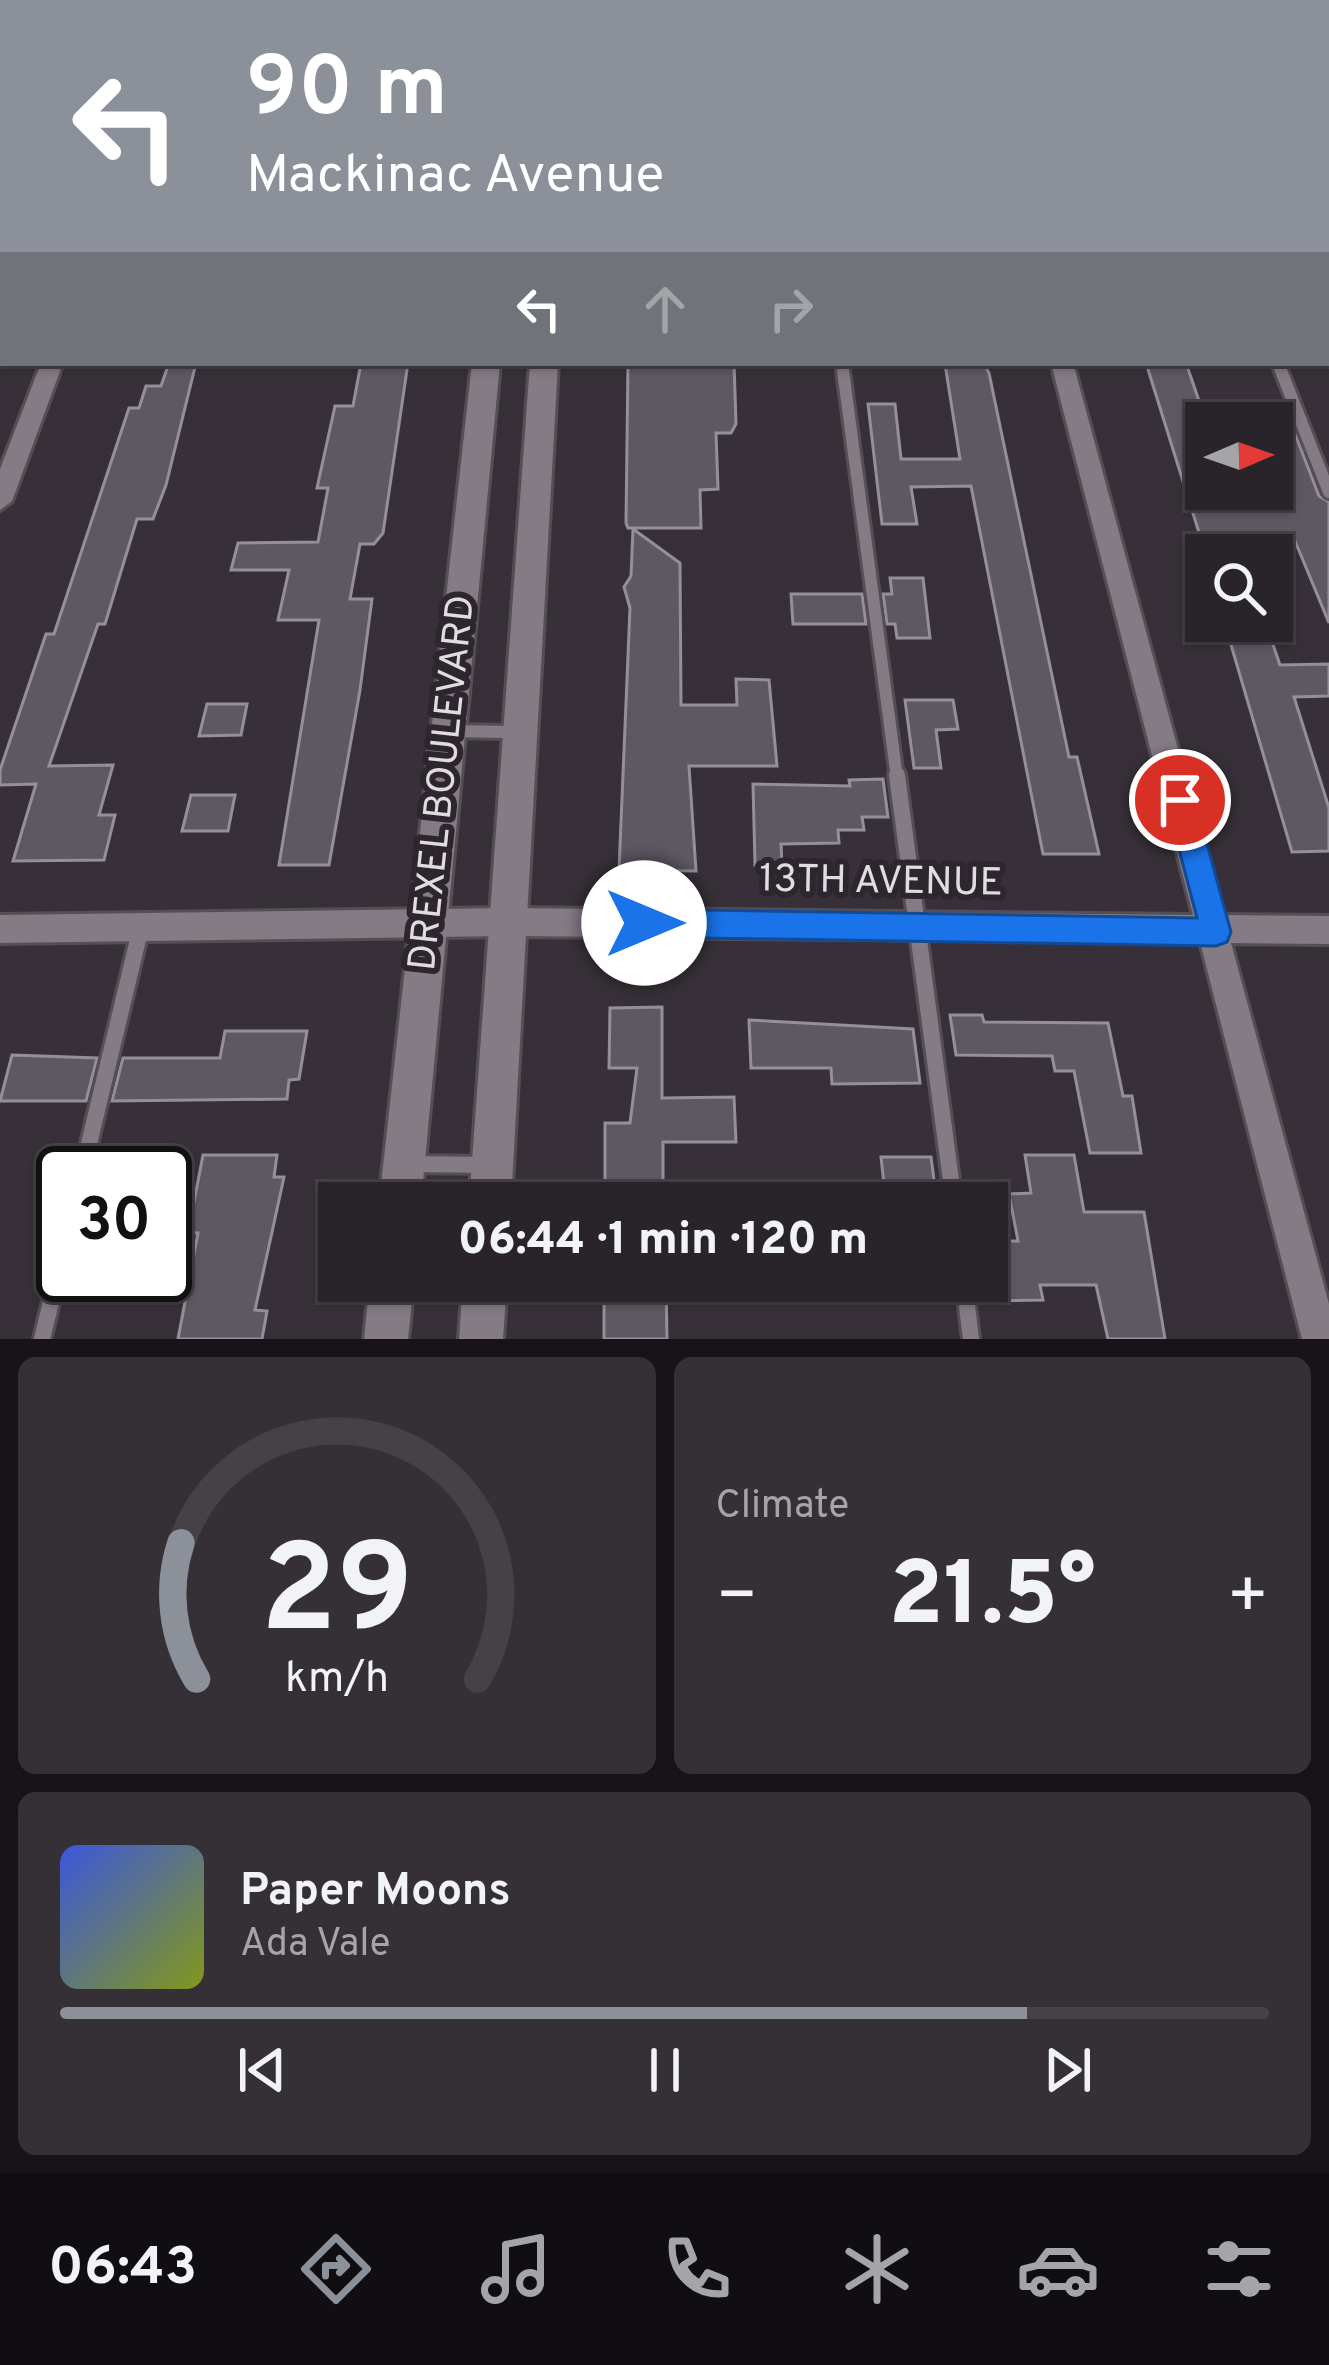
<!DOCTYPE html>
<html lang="en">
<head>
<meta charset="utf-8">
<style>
  body { margin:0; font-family:Overpass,sans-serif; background:#353036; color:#f1f3f6; height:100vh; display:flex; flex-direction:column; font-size:45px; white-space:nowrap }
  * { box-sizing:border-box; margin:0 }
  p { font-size:39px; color:#a5a4a8 }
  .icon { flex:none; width:66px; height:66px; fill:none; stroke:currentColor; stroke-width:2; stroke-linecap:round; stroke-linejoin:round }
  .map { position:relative; height:1339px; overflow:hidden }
  .details { display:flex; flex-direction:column; gap:18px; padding:18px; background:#171417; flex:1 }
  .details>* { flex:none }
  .guide { position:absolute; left:0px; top:0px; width:1329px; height:366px; box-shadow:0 3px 9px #0004,0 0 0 3px #454147; background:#8c9099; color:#fff; overflow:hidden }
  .needle { width:78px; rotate:88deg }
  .controls { position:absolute; left:1185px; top:402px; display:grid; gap:24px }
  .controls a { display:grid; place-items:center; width:108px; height:108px; border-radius:0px; background:#29242a; box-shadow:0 3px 9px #0004,0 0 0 3px #454147; font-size:60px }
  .speed { position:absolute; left:36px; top:1146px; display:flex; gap:24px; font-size:60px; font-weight:700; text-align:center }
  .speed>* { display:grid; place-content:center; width:156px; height:156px; border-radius:50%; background:#29242a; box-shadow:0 3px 9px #0004,0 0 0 3px #454147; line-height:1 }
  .speed .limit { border:6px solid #111; border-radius:18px; background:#fff; color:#111 }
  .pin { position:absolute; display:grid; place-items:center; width:102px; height:102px; color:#fff; margin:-51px; border:6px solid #fff; border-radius:50%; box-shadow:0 3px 12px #0007 }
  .me { position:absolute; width:132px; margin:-66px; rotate:90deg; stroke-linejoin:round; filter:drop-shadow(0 0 9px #0008) }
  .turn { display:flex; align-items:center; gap:42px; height:252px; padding:0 48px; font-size:54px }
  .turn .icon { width:156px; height:156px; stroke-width:2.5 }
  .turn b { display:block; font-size:84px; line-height:102px }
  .lanes { display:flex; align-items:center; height:114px; padding:0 48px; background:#0003; justify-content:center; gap:60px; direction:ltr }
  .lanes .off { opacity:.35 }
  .big { font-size:90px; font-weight:800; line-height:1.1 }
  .details .tile { flex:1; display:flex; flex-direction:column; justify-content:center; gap:18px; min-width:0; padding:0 42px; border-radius:18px; background:#353036 }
  .details .dial { align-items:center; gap:0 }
  .dial svg { height:312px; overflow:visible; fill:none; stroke:#454147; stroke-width:7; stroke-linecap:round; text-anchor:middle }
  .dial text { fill:#f1f3f6; stroke:none }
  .song { display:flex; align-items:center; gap:36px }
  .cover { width:144px; height:144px; border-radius:18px; background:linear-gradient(135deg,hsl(230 70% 55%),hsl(70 70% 35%)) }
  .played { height:12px; border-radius:6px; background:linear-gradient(90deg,#8c9099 80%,#454147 80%) }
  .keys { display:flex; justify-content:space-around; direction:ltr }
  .heat { display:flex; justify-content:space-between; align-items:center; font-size:66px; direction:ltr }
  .details .tiles { flex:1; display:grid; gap:18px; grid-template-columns:1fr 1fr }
  .tile:last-child { grid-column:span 2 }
  .trip { position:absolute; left:318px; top:1182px; width:690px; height:120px; border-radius:0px; background:#29242a; box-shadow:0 3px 9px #0004,0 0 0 3px #454147; font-weight:800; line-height:120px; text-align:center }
  .tabs { display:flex; height:192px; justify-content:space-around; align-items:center; background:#100e11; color:#a5a4a8 }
  .tabs .icon { width:84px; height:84px }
  .tabs .selected { color:#8c9099 }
  .tabs b { font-size:54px; color:#f1f3f6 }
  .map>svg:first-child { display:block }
  .building { fill:#5d5862; stroke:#958f9a; stroke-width:3 }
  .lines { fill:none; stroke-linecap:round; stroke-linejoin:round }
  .service-far1-casing { stroke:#544f55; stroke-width:18 }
  .service-casing { stroke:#544f55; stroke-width:22 }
  .minor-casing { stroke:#544f55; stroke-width:6 }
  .tertiary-casing { stroke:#544f55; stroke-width:6 }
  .service-far1 { stroke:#847b85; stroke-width:12 }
  .service { stroke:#847b85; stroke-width:16 }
  .minor { fill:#847b85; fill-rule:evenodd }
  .tertiary { fill:#847b85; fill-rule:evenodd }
  .route { fill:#1a73e8; stroke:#114b97; stroke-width:3 }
  .labels { text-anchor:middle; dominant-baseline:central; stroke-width:12; stroke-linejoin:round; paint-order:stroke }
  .street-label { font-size:39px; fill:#e0dce1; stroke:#2d262e }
</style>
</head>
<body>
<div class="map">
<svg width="1329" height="1339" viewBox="0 0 1329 1339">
  <rect width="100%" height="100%" fill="#373038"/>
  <path class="building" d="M 169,363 L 196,363 L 166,485 L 153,519 L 137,519 L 105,624 L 98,624 L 49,766 L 113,765 L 99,815 L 115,815 L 104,860 L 13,861 L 36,784 L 0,785 L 0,770 L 46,634 L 54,634 L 129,408 L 139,408 L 146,386 L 161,386 Z
    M 361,363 L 408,363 L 383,533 L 374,544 L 360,544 L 350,599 L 372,599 L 360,690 L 329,865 L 279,865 L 319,620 L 278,620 L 289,570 L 231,570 L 238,543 L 318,542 L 328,488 L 317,488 L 335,406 L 353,406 Z
    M 628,363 L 734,363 L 736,424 L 731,433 L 716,433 L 718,489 L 700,490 L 701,528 L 628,528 L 626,523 Z
    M 1146,363 L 1186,363 L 1206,421 L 1206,507 L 1272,507 L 1272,431 L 1294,431 L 1319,496 L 1329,502 L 1329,623 L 1295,541 L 1239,541 L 1243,555 L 1206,555 Z
    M 945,364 L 984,364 L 989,373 L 1069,757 L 1077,757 L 1099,854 L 1043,854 L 971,486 L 911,487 L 917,524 L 882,524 L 868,404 L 895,404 L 901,459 L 960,459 Z
    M 633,529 L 680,563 L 681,705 L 737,705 L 736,679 L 769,680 L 777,766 L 689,766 L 696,871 L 619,870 L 630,608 L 624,587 L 631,576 Z
    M 890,578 L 923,578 L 930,638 L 897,638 L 895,624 L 887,624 L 883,594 L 892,594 Z
    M 791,594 L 862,594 L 866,624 L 793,624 Z
    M 1224,621 L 1265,621 L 1280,665 L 1329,664 L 1329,696 L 1294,697 L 1329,808 L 1329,851 L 1292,852 Z
    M 905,700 L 953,700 L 958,729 L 936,730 L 941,768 L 914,768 Z
    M 207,704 L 247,704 L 241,735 L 199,736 Z
    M 883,779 L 888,817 L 862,817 L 864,830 L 838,830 L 839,843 L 781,844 L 782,865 L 755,865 L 753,784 L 850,786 L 849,780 Z
    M 191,795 L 235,795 L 228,831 L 182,831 Z
    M 662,1007 L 662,1098 L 734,1097 L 736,1142 L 663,1142 L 663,1203 L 605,1203 L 605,1123 L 630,1123 L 637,1068 L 609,1068 L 610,1008 Z
    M 950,1015 L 982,1015 L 984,1022 L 1108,1023 L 1123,1096 L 1132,1096 L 1141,1153 L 1090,1153 L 1074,1071 L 1055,1071 L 1052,1056 L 956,1055 Z
    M 749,1020 L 913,1029 L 920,1083 L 832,1084 L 831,1068 L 751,1068 Z
    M 225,1031 L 307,1031 L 299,1079 L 289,1080 L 287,1099 L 112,1101 L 123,1058 L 220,1058 Z
    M 12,1055 L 97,1058 L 86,1101 L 0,1101 Z
    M 203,1155 L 277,1155 L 274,1177 L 284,1177 L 255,1310 L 267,1311 L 262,1339 L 178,1339 L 198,1233 L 188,1233 Z
    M 1025,1155 L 1074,1155 L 1084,1212 L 1144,1212 L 1165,1339 L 1108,1339 L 1096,1285 L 1040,1285 L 1043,1300 L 987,1301 L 987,1241 L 1018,1241 L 1009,1194 L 1031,1193 Z
    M 881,1157 L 931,1157 L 937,1203 L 886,1203 Z
    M 604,1281 L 666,1281 L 667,1339 L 604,1339 Z"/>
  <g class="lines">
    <g class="service-far1-casing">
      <path id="service-far1" d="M 842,363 L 897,778
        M 1278,363 L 1329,492
        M 450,731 L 517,732"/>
    </g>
    <g class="service-casing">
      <path id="service" d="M 897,775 L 954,1203
        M 410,1164 L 490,1165
        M 82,1173 L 141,927
        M 964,1281 L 971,1339
        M 42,1339 L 63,1253"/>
    </g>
    <g class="minor-casing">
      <path id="minor" d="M 184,0 L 202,0 L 183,3 Z
        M 956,0 L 974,0 L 975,3 L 957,3 Z
        M 1285,0 L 1303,0 L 1305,3 L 1287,3 Z
        M 1326,52 L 1329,52 L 1329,68 L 1326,68 Z
        M 1326,246 L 1329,246 L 1329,258 L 1326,258 Z
        M 0,248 L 3,248 L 3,260 L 0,260 Z
        M 41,363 L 63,363 L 12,501 L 0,510 L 0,469 Z
        M 1051,363 L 1073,363 L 1223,915 L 1329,916 L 1329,944 L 1231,943 L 1329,1304 L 1329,1339 L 1302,1339 L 1200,942 L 508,936 L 0,943 L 0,915 L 508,908 L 1193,915 Z"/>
    </g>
    <g class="tertiary-casing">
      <path id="tertiary" d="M 513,0 L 535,0 L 535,3 L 513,3 Z
        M 557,0 L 579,0 L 556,3 Z
        M 472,363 L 500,363 L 421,1203 L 379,1203 Z
        M 530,363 L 558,363 L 511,1203 L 469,1203 Z
        M 370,1281 L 414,1281 L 408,1339 L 364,1339 Z
        M 463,1281 L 507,1281 L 503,1339 L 459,1339 Z"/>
    </g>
    <use href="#service-far1" class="service-far1"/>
    <use href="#service" class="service"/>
    <use href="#minor" class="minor"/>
    <use href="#tertiary" class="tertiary"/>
  </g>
  <path class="route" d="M 1180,788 L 1195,800 L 1231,932 L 1227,942 L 1216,946 L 644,937 L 633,933 L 628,923 L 633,913 L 644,909 L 1197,918 L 1166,800 Z"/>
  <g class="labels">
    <g class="street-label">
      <text transform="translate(444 783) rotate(-84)">DREXEL BOULEVARD</text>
      <text transform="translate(881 883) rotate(1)">13TH AVENUE</text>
    </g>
  </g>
</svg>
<div class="controls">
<a><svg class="needle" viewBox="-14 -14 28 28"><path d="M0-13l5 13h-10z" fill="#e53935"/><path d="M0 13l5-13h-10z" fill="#a5a4a8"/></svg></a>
<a><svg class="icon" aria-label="search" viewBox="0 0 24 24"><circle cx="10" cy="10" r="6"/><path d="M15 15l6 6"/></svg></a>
</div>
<div class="speed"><div class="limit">30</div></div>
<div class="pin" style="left:1180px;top:800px;background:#d93025"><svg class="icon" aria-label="arrive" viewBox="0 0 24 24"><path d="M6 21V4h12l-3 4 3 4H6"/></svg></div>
<svg class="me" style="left:644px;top:923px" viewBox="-20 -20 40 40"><circle r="19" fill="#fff"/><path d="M0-13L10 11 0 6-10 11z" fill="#1a73e8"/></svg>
<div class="trip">06:44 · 1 min · 120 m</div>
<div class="guide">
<div class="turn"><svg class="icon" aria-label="left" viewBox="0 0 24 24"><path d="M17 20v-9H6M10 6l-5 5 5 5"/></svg><div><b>90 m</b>Mackinac Avenue</div></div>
<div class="lanes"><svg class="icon" aria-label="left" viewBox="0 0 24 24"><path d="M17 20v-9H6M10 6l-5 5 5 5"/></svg><svg class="icon off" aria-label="ahead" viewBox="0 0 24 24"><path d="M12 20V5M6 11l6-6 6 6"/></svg><svg class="icon off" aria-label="right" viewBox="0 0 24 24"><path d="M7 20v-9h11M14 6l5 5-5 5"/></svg></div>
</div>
</div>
<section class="details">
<div class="tiles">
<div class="tile dial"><svg viewBox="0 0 100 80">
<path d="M14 69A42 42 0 1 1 86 69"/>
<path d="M14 69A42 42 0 0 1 10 34" stroke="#8c9099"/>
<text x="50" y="56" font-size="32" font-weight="700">29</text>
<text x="50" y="72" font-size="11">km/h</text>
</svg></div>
<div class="tile"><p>Climate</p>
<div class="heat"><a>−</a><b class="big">21.5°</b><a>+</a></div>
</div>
<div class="tile">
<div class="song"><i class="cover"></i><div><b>Paper Moons</b><p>Ada Vale</p></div></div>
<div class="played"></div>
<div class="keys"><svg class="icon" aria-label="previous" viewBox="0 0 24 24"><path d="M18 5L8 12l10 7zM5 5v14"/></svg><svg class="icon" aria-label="pause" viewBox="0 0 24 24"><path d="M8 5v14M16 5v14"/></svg><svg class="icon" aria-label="next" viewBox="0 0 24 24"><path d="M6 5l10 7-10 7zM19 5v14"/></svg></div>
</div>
</div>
</section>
<nav class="tabs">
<b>06:43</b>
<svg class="icon selected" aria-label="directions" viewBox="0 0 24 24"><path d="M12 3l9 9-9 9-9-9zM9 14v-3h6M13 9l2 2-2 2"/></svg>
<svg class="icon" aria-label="music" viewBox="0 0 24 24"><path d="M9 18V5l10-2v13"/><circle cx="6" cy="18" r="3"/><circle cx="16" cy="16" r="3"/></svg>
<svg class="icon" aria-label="phone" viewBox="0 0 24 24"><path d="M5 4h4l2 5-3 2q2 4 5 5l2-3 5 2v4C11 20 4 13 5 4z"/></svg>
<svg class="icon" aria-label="climate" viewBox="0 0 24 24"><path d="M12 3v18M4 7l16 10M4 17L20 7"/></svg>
<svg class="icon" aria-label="car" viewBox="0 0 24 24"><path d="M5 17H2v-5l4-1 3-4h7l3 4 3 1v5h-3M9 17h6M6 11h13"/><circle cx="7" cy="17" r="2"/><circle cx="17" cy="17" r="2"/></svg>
<svg class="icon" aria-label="filters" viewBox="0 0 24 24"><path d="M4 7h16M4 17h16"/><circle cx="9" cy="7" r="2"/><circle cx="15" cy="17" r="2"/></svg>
</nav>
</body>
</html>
